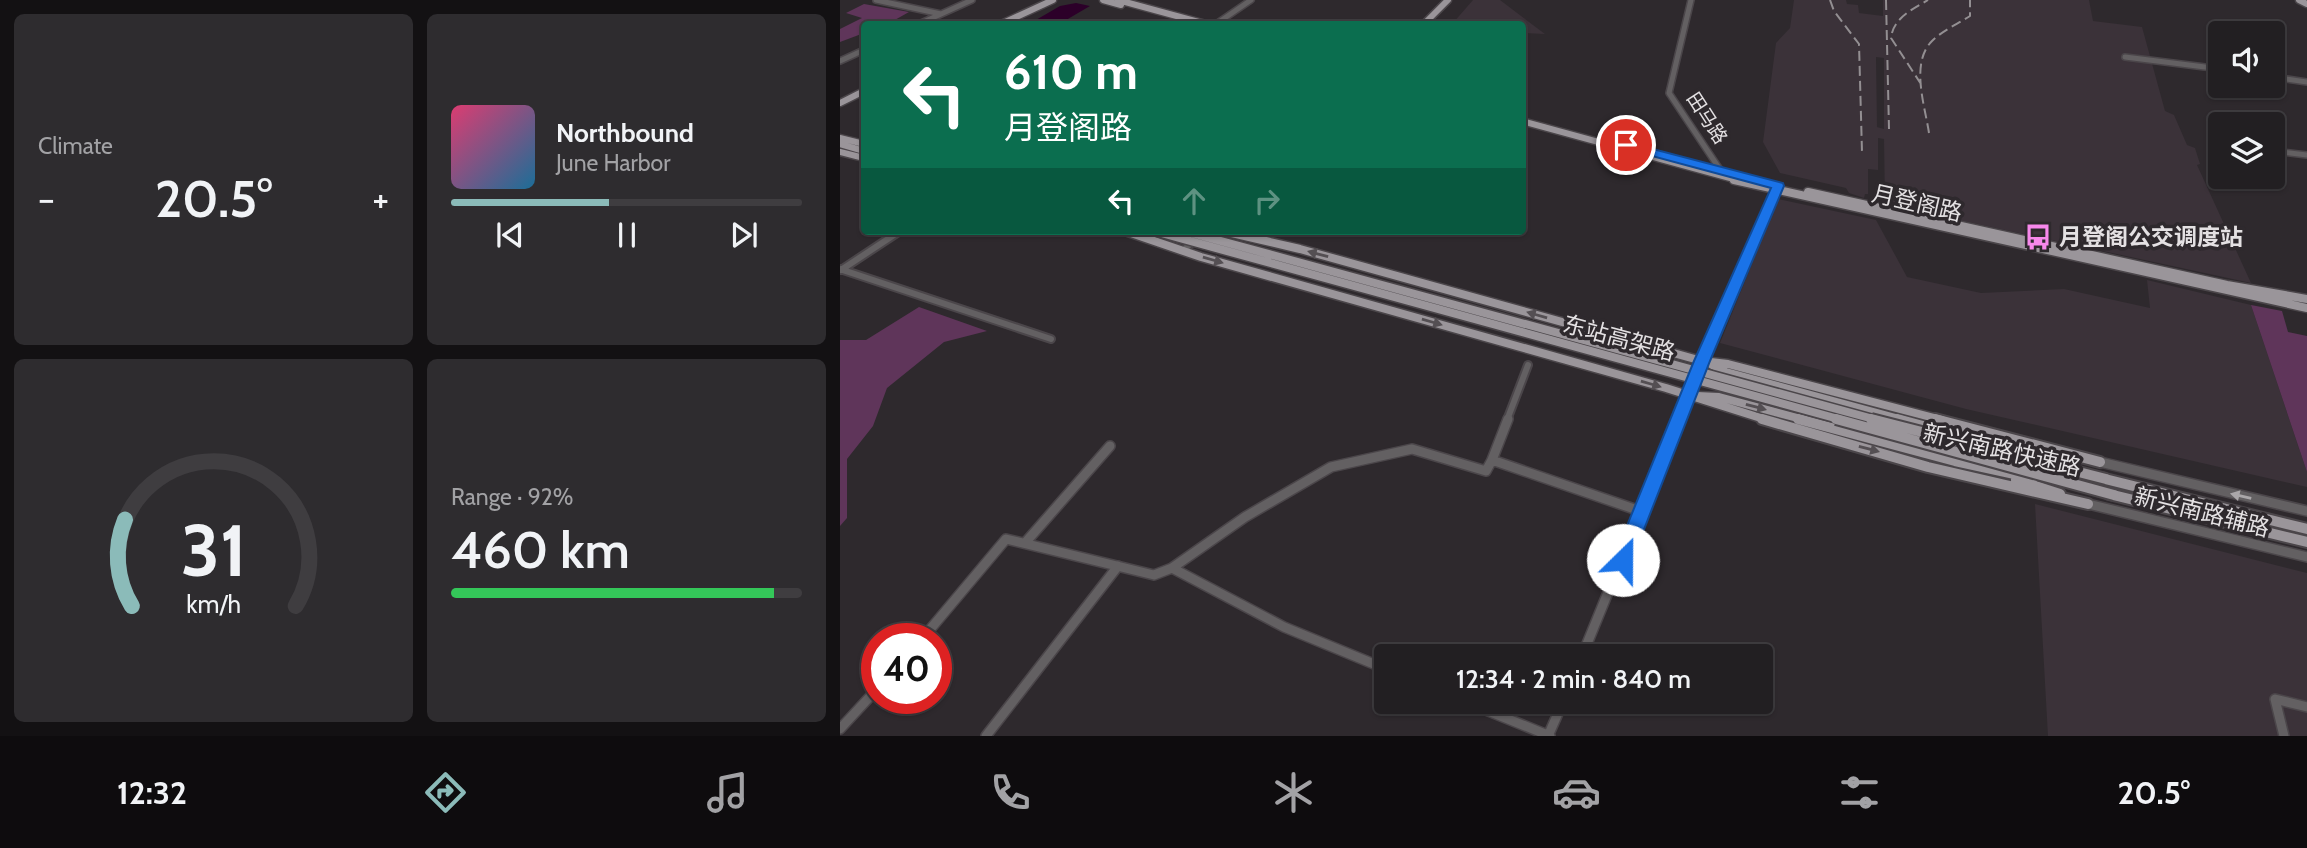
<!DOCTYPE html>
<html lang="en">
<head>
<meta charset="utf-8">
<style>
  body { margin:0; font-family:Cabin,"Noto Sans SC",sans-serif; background:#2e2c2f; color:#f1f3f6; height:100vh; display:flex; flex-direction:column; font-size:26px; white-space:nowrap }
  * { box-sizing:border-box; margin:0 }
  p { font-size:23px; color:#a2a2a5 }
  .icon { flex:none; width:38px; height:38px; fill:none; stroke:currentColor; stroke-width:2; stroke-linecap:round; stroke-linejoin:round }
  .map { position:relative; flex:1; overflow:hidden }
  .panel { display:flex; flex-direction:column; gap:14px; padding:14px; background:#131113; width:840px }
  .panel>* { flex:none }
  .guide { position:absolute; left:21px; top:21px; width:665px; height:214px; border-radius:7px; box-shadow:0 2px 5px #0004,0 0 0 2px #3f3d40; background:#0b6e4f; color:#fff; overflow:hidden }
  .controls { position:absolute; left:1368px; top:21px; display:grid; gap:14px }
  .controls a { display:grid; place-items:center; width:77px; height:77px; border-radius:7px; background:#221f22; box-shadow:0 2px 5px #0004,0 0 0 2px #3f3d40; font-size:35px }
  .speed { position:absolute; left:21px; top:623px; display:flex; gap:14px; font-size:35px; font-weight:700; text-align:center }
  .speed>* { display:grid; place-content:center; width:91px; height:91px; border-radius:50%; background:#221f22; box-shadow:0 2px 5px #0004,0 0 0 2px #3f3d40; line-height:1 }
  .speed .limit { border:10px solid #d22; background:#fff; color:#111 }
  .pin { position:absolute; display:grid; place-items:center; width:60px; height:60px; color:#fff; margin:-30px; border:4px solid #fff; border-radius:50%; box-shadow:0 2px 7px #0007 }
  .me { position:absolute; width:77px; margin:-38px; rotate:23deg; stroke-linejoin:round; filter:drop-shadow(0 0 5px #0008) }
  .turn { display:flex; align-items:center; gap:24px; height:147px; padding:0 28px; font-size:32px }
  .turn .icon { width:91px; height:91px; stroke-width:2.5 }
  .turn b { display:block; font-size:49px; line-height:60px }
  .lanes { display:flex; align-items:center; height:66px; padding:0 28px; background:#0003; justify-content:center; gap:35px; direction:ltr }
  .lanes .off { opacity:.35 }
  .big { font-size:52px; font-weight:600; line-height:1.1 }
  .panel .widget { flex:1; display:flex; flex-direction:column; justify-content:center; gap:10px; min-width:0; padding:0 24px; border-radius:10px; background:#2e2c2f }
  .panel .dial { align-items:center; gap:0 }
  .dial svg { height:182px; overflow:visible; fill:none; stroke:#3f3d40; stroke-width:7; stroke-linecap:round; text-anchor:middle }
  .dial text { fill:#f1f3f6; stroke:none }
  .song { display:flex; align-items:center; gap:21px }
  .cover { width:84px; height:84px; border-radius:10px; background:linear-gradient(135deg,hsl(340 70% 55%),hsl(200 70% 35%)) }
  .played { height:7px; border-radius:4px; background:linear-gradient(90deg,#8bbbb9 45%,#3f3d40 45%) }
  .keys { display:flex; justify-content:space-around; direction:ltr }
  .heat { display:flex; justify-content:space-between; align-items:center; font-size:38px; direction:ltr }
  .charge { height:10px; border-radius:5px; background:linear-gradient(90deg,#34c759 92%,#3f3d40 0) }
  .panel .tiles { flex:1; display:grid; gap:14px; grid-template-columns:repeat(2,1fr) }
  .trip { position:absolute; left:534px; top:644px; width:399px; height:70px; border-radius:7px; background:#221f22; box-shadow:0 2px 5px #0004,0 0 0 2px #3f3d40; font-weight:600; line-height:70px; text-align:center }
  .dock { display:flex; height:112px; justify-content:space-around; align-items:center; background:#0e0c0e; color:#a2a2a5 }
  .dock .icon { width:49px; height:49px }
  .dock .current { color:#8bbbb9 }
  .dock b { font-size:32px; color:#f1f3f6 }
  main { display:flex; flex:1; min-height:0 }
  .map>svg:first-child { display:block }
  .built { fill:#3b3239; fill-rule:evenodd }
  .green { fill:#5f355a }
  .water { fill:#2c0029 }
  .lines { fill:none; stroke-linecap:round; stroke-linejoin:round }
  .minor-far2-casing { stroke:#4b464a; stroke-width:8 }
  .minor-far1-casing { stroke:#4b464a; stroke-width:10 }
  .minor-casing { stroke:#4b464a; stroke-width:12 }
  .major-far2-casing { stroke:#4b464a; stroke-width:9 }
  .major-far1-casing { stroke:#4b464a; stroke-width:11 }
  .major-casing { stroke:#4b464a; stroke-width:14 }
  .minor-far2 { stroke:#636062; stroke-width:5 }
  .minor-far1 { stroke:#636062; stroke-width:6 }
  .minor { stroke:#636062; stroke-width:9 }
  .major-far2 { stroke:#9a959a; stroke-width:6 }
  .major-far1 { stroke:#9a959a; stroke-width:8 }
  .major { stroke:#9a959a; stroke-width:10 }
  .rail { stroke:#938f92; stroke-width:2; stroke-dasharray:10 5; stroke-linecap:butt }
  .major-bridge-far1-casing { stroke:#4b464a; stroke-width:11; stroke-linecap:butt }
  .major-bridge-casing { stroke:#4b464a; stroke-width:14; stroke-linecap:butt }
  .major-bridge-far1 { stroke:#9a959a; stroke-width:8 }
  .major-bridge { stroke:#9a959a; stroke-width:10 }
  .oneway { fill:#544f53 }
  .oneway2 { fill:#aaa7a9 }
  .route { fill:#1a73e8; stroke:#114b97; stroke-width:2 }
  .labels { text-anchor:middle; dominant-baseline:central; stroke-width:7; stroke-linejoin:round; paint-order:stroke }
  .far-street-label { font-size:19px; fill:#e4e1e3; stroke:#2e292d }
  .street-label { font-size:23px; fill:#e4e1e3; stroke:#2e292d }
  .poi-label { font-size:23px; font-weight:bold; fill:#e4e1e3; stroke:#2e292d; text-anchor:start }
</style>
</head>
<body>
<main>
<section class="panel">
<div class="tiles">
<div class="widget"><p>Climate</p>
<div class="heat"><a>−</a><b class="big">20.5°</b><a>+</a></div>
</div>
<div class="widget">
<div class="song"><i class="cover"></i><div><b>Northbound</b><p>June Harbor</p></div></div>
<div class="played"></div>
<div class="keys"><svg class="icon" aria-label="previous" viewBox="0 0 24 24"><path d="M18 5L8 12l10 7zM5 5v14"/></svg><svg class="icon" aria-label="pause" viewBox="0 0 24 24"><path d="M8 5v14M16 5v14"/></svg><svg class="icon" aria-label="next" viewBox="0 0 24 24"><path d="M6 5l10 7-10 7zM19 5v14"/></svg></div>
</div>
<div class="widget dial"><svg viewBox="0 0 100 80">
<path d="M14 69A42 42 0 1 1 86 69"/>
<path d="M14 69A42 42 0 0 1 11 31" stroke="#8bbbb9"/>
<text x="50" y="56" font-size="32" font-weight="700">31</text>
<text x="50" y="72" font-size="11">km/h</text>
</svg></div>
<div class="widget"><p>Range · 92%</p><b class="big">460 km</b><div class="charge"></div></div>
</div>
</section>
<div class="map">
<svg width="1467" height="736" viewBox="0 0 1467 736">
  <rect width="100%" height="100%" fill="#2e292d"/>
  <path class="built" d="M 633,0 L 660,0 L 705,34 L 683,33 L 682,24 L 613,23 Z
    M 954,0 L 1006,0 L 1007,4 L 1018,5 L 1019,13 L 1043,16 L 1043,0 L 1249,0 L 1253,21 L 1302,27 L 1325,111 L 1334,115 L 1347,145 L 1355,148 L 1360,164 L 1357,165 L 1411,283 L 1045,204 L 1044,139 L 1038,138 L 1038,170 L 1028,169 L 1028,194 L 1025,194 L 1024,198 L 1009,193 L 1006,188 L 940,173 L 923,142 L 936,43 L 950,28 ZM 1036,57 L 1044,58 L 1044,129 L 1037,127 Z
    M 938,199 L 1036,220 L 1067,277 L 1141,293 L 1224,289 L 1310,308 L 1307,280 L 1411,305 L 1467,472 L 1467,487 L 1126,409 L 880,343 Z
    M 1195,504 L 1467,573 L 1467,736 L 1208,736 Z"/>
  <path class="green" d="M 24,4 L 69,12 L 53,21 L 24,24 L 24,33 L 0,42 L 0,29 L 22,18 L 6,13 Z
    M 1411,305 L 1442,311 L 1448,332 L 1467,336 L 1467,472 Z
    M 79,307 L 147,331 L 104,342 L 47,388 L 33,426 L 7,459 L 7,518 L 0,526 L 0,340 L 26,340 Z"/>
  <path class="water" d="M 236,3 L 250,6 L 221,23 L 189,24 L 220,6 Z"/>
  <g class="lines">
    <g class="minor-far2-casing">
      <path id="minor-far2" d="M 36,0 L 101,14
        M 851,0 L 829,93 L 881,171
        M 79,24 L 132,0
        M 376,24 L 411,0
        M 1285,57 L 1381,69
        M 0,61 L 24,50
        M 1433,77 L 1467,82
        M 1372,144 L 1381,145
        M 1433,151 L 1467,155"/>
    </g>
    <g class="minor-far1-casing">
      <path id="minor-far1" d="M 344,250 L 363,231
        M 0,269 L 211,339
        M 1,270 L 60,231
        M 667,420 L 688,365
        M 838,420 L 938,186"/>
    </g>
    <g class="minor-casing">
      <path id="minor" d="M 668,419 L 652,460 L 803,512
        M 1260,462 L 1467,511
        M 1248,504 L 1467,557
        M 185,543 L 270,446
        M 332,568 L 444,627 L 546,669
        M 82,639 L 166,539 L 314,575 L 332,568 L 405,517 L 491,467 L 572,449 L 646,471 L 652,460
        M 742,656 L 839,419
        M 626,702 L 710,736
        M 0,729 L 37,689
        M 146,736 L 278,566
        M 708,736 L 723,702
        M 1444,736 L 1435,699 L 1467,707"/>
    </g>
    <g class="major-far2-casing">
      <path id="major-far2" d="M 263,0 L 281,5
        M 278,0 L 366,24
        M 1459,0 L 1467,4
        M 161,24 L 213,0
        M 584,24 L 608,0
        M 0,103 L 24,91
        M 682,121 L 901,181
        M 0,138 L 24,144
        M 0,144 L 24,151
        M 0,152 L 24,158"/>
    </g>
    <g class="major-far1-casing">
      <path id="major-far1" d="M 894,180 L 1467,308
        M 968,192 L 1387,285 L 1467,299
        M 285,231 L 361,257 L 826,388 L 927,420
        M 383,231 L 460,249 L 862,361 L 888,364 L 1102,420
        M 872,365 L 886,372 L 1063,420
        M 857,396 L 879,397 L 965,420"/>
    </g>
    <g class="major-casing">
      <path id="major" d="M 922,419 L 1088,467 L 1248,504
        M 958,419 L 1115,461 L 1193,478
        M 1057,419 L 1198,457
        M 1095,419 L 1260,462
        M 1261,478 L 1467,529
        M 1176,480 L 1220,494
        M 1269,494 L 1467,542"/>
    </g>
    <use href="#minor-far2" class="minor-far2"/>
    <use href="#minor-far1" class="minor-far1"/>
    <use href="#minor" class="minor"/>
    <use href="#major-far2" class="major-far2"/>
    <use href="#major-far1" class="major-far1"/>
    <use href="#major" class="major"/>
    <path class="rail" d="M 990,0 L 994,11 L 1019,44 L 1022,152
      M 1046,0 L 1049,129
      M 1081,84 L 1051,38 C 1053,18 1073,9 1088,0
      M 1089,133 C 1085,106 1070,63 1092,41 C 1103,30 1118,24 1130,16 L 1130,0"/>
    <g class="major-bridge-far1-casing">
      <path id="major-bridge-far1" d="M 314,231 L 1002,420
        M 344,231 L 1037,420"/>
    </g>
    <g class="major-bridge-casing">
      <path id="major-bridge" d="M 996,419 L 1274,495
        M 1031,419 L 1266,479"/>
    </g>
    <use href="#major-bridge-far1" class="major-bridge-far1"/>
    <use href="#major-bridge" class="major-bridge"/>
  </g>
  <defs><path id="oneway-solid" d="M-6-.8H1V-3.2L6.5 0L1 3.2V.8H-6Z" transform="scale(1.75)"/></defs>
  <g class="oneway">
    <use href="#oneway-solid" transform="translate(478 254) rotate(-165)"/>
    <use href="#oneway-solid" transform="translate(373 260) rotate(16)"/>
    <use href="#oneway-solid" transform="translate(697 315) rotate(-164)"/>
    <use href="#oneway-solid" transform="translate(592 322) rotate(16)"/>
    <use href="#oneway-solid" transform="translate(811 384) rotate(16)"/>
    <use href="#oneway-solid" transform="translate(916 407) rotate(15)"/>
    <use href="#oneway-solid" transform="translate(1029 449) rotate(15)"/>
  </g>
  <use class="oneway2" href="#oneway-solid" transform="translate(1401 496) rotate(-167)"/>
  <path class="route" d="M 786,142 L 943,183 L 944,186 L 870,361 L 792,560 L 789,566 L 783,569 L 776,566 L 773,560 L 854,361 L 931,188 L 782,148 L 780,145 Z"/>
  <defs>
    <g id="bus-bare" transform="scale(2.1)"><path d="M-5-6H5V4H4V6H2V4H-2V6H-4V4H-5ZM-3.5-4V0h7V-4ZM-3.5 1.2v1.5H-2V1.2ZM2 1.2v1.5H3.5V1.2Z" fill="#f788eb" stroke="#2e292d" stroke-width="2.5" paint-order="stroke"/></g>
  </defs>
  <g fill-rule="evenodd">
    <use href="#bus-bare" x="1198" y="237"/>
  </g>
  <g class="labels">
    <g class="far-street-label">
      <text transform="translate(867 118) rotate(57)">田马路</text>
    </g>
    <g class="street-label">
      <text transform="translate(1077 203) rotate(13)">月登阁路</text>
      <text transform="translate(779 338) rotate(15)">东站高架路</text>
      <text transform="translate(1162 450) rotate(13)">新兴南路快速路</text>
      <text transform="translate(1362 512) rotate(14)">新兴南路辅路</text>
    </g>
    <g class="poi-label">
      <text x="1219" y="237">月登阁公交调度站</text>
    </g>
  </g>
</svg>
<div class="controls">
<a><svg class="icon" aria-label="sound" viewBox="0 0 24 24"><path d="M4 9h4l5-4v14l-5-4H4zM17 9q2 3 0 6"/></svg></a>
<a><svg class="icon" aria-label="layers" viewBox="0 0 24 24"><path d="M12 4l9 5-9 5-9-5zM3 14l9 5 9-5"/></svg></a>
</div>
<div class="speed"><div class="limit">40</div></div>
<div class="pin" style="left:786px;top:145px;background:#d93025"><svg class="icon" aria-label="arrive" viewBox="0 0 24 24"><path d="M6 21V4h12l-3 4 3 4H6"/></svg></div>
<svg class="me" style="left:783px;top:560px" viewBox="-20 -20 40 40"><circle r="19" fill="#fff"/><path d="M0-13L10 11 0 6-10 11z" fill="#1a73e8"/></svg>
<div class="trip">12:34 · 2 min · 840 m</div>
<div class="guide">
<div class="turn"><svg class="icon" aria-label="left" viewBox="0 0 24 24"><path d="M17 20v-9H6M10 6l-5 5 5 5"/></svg><div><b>610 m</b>月登阁路</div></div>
<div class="lanes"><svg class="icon" aria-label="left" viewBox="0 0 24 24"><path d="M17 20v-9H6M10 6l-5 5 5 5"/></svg><svg class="icon off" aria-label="ahead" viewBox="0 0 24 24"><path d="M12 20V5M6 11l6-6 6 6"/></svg><svg class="icon off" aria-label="right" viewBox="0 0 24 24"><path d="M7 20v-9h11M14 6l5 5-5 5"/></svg></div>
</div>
</div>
</main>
<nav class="dock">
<b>12:32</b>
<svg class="icon current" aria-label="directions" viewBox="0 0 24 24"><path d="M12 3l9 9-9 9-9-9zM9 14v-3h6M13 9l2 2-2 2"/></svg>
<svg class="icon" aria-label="music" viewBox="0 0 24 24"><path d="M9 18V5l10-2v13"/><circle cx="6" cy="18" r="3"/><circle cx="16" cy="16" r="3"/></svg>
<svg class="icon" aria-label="phone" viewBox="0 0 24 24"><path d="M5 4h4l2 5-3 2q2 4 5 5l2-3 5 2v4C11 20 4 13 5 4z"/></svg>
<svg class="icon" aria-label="climate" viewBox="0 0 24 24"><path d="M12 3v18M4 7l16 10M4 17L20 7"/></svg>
<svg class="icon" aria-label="car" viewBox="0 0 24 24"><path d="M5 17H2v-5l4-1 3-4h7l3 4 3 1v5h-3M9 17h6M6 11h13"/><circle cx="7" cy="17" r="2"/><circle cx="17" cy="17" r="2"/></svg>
<svg class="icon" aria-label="filters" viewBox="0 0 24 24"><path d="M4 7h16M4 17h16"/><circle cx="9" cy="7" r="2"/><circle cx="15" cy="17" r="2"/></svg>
<b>20.5°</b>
</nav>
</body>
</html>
